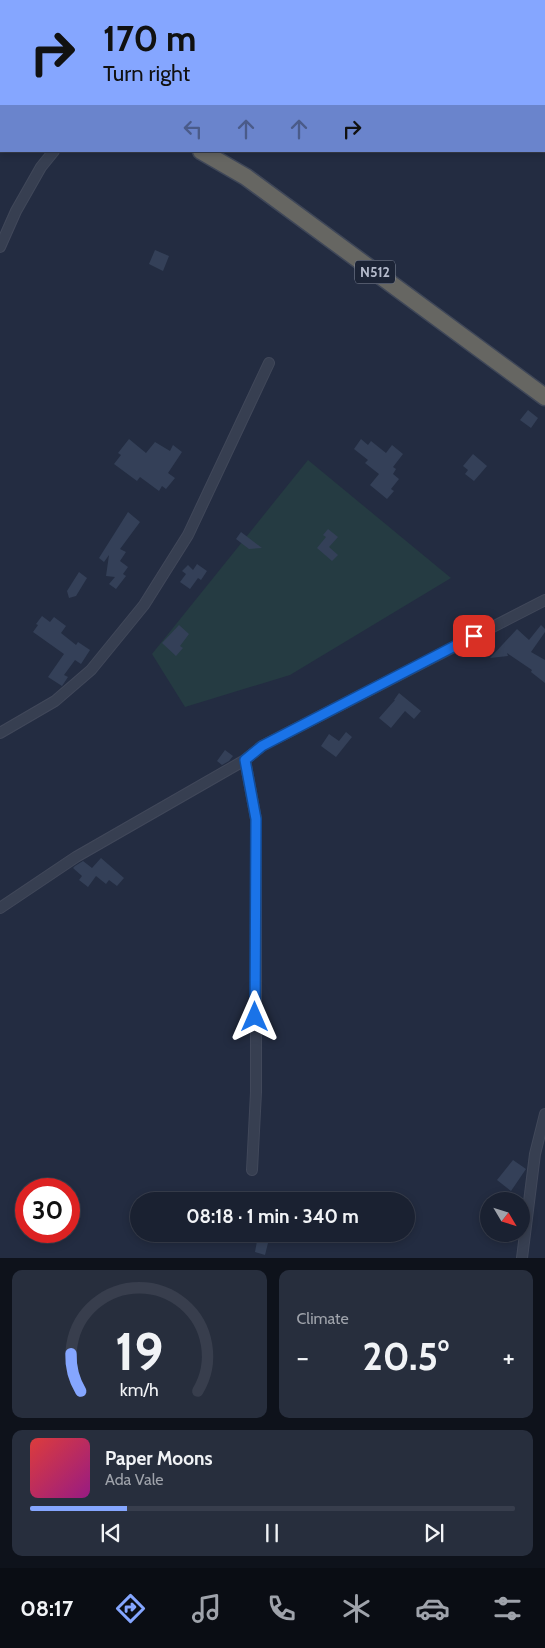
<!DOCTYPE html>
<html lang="en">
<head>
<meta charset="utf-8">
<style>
  body { margin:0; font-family:Cabin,sans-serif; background:#272e3d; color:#f1f3f6; height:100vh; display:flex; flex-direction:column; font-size:19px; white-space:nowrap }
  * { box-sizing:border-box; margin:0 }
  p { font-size:16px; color:#9fa3ab }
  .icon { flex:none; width:28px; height:28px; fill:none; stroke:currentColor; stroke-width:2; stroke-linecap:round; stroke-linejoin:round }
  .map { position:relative; height:1258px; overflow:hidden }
  .sheet { display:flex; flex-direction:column; gap:12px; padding:12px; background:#0e121b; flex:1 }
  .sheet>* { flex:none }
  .hud { position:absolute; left:0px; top:0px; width:545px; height:152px; box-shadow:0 2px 8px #0003,0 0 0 1px #383e4d; background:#85a6ff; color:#111; overflow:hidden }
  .needle { width:32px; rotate:128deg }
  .controls { position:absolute; left:480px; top:1192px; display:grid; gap:10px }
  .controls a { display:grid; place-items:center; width:50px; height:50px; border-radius:50%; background:#1a2131; box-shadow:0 2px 8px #0003,0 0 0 1px #383e4d; font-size:25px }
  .speed { position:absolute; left:15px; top:1178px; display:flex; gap:10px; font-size:25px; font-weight:700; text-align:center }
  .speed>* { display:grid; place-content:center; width:65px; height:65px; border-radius:50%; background:#1a2131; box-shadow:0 2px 8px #0003,0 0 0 1px #383e4d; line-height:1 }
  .speed .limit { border:8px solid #d22; background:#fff; color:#111 }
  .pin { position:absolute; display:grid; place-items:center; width:42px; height:42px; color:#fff; margin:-21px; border-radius:10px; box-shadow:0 2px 8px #0006 }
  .me { position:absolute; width:55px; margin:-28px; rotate:0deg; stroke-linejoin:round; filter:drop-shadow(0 0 4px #0008) }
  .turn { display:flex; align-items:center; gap:18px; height:105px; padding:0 20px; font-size:22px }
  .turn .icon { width:65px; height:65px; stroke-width:2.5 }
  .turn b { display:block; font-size:35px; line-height:42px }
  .lanes { display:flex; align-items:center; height:48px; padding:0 20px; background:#0003; justify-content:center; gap:25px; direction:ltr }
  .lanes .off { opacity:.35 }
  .big { font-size:38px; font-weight:800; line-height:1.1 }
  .sheet .widget { flex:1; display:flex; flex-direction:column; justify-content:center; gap:8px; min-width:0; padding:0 18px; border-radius:10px; background:#272e3d }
  .sheet .dial { align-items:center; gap:0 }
  .dial svg { height:130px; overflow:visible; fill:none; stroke:#383e4d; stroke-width:7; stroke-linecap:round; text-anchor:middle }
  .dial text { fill:#f1f3f6; stroke:none }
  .song { display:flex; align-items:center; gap:15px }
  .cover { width:60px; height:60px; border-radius:8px; background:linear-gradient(135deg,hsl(0 70% 55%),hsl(310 70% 35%)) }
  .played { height:5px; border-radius:2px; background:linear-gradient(90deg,#85a6ff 20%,#383e4d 20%) }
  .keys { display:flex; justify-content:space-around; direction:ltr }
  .heat { display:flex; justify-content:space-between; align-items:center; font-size:28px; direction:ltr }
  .sheet .tiles { flex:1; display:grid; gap:12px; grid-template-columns:1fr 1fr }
  .widget:last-child { grid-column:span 2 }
  .trip { position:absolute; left:130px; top:1192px; width:285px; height:50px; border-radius:25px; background:#1a2131; box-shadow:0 2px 8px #0003,0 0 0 1px #383e4d; font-weight:800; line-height:50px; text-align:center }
  .dock { display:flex; height:80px; justify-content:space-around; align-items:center; background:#0a0d14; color:#9fa3ab }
  .dock .icon { width:35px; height:35px }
  .dock .selected { color:#85a6ff }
  .dock b { font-size:22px; color:#f1f3f6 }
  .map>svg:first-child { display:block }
  .green { fill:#253b42 }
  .building { fill:#344058 }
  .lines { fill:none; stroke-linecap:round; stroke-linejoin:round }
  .minor-casing { stroke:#41485a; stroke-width:12 }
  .trunk-casing { stroke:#3f4758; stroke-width:19 }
  .minor { stroke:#373f51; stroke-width:10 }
  .trunk { stroke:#666662; stroke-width:16 }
  .route-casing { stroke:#114b97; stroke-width:12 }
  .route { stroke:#1a73e8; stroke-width:9 }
  .labels { text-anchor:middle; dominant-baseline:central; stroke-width:5; stroke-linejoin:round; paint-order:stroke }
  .shield { fill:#1c2436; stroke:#868d9e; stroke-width:1 }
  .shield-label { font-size:14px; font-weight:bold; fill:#b4bacb }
</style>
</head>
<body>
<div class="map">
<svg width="545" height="1258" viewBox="0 0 545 1258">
  <rect width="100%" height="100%" fill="#232c41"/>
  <path class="green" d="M 308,460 L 451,578 L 290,675 L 185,707 L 152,654 Z"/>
  <path class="building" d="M 155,250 L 169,256 L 163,271 L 149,264 Z
    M 528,410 L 538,418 L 531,428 L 520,420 Z
    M 129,439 L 146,453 L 155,442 L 170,451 L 173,445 L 182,452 L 168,473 L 175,478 L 166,489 L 162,486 L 159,491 L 140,477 L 137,481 L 114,464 L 121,455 L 118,453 Z
    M 361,439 L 368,445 L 371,441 L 386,453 L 392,445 L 403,454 L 393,467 L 396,469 L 393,474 L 399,479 L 391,489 L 394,491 L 387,499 L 370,485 L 379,474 L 365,463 L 368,460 L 354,449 Z
    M 473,454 L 487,466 L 474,481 L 465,474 L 468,470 L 463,466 Z
    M 128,512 L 140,522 L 120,549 L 126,552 L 120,561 L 128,567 L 123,574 L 126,576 L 116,589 L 109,584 L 115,577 L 106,576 L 109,555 L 104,562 L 99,558 Z
    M 328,529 L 338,537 L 329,547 L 338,555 L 332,561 L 317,548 L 326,537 L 323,535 Z
    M 241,532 L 262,548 L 249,549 L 236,539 Z
    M 197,564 L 207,571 L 201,580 L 198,578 L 190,589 L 180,582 L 186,574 L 182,571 L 188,565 L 193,570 Z
    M 79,572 L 87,578 L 76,596 L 69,598 L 67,591 Z
    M 42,616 L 50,622 L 54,617 L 66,626 L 61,633 L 76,645 L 78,642 L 90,650 L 81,664 L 75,660 L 64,675 L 68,677 L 62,686 L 48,677 L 64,654 L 33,632 L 38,625 L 36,624 Z
    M 179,625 L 189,634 L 180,646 L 183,648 L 176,656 L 162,643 Z
    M 541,625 L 545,629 L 545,632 L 531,652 L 545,660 L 545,683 L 531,672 L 532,670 L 507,653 L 508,656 L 490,658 L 517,629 L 529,640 Z
    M 399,693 L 421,711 L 414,719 L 405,711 L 391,728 L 379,718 L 395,700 L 394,700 Z
    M 346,732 L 352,737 L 336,757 L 321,746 L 329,734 L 339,741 Z
    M 225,750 L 233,756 L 229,761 L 222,765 L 217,761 Z
    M 101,858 L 124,878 L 117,886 L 109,880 L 106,884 L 96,876 L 88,887 L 79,880 L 82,876 L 73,868 L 75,866 L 83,861 L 92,868 Z
    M 513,1160 L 526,1169 L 511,1191 L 497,1180 Z
    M 257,1241 L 268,1243 L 265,1255 L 255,1252 Z"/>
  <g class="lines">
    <g class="minor-casing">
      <path id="minor" d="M 0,247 L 16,211 L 41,167 L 54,151
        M 0,733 L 55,701 L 91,670 L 144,605 L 188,535 L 269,363
        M 245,760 L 256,819 L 256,1092 L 252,1170
        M 0,908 L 76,857 L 245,760 L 262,746 L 545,600
        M 522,1258 L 535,1154 L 545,1114"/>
    </g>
    <g class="trunk-casing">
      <path id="trunk" d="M 0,25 L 1,26
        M 201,151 L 246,177 L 545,397"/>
    </g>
    <use href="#minor" class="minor"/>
    <use href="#trunk" class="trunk"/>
  </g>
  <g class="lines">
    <g class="route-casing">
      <path id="route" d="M 255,1017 L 256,819 L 245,760 L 262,746 L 474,636"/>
    </g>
    <use href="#route" class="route"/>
  </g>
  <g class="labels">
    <rect class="shield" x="355" y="260.5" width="40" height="23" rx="4"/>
    <g class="shield-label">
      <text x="375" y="272">N512</text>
    </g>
  </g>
</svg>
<div class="controls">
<a><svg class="needle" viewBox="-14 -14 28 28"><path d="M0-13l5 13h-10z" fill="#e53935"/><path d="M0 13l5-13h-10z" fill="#9fa3ab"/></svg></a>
</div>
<div class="speed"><div class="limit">30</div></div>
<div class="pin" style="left:474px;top:636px;background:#d93025"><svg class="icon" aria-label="arrive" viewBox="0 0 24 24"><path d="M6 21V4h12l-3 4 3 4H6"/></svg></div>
<svg class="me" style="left:255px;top:1017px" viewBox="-20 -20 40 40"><path d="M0-17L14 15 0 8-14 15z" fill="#1a73e8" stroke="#fff" stroke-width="4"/></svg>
<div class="trip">08:18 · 1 min · 340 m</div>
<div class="hud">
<div class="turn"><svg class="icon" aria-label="right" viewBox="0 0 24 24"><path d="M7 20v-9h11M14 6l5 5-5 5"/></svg><div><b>170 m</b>Turn right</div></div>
<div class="lanes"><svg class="icon off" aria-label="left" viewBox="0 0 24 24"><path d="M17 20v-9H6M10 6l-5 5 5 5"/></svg><svg class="icon off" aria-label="ahead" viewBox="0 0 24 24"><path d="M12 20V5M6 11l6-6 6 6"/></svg><svg class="icon off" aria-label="ahead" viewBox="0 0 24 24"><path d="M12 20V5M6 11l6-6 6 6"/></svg><svg class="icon" aria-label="right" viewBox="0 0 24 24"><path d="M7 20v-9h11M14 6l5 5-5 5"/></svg></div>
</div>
</div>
<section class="sheet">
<div class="tiles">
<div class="widget dial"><svg viewBox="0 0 100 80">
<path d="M14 69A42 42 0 1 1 86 69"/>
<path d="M14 69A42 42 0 0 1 8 46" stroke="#85a6ff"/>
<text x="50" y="56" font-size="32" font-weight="700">19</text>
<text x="50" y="72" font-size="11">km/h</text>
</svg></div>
<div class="widget"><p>Climate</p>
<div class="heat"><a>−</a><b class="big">20.5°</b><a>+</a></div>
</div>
<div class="widget">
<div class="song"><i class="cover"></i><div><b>Paper Moons</b><p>Ada Vale</p></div></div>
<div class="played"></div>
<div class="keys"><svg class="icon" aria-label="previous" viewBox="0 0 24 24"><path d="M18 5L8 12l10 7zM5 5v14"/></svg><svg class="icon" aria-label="pause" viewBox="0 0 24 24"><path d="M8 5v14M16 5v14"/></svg><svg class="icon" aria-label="next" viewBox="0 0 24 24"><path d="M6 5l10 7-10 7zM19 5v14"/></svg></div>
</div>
</div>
</section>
<nav class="dock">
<b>08:17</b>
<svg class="icon selected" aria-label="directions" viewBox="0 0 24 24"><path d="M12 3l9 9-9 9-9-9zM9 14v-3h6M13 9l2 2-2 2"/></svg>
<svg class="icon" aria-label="music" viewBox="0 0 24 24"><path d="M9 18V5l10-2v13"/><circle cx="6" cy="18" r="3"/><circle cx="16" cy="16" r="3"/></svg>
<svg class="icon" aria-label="phone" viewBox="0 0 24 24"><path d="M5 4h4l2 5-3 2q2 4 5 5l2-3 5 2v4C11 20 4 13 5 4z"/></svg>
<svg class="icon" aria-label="climate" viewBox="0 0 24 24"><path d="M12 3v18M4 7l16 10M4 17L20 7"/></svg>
<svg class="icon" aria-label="car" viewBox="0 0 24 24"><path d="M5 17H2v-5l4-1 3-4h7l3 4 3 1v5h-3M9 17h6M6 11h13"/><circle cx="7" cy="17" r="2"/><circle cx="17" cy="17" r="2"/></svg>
<svg class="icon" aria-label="filters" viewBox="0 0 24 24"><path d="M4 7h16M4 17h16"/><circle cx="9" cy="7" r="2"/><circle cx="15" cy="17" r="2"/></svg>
</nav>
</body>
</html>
